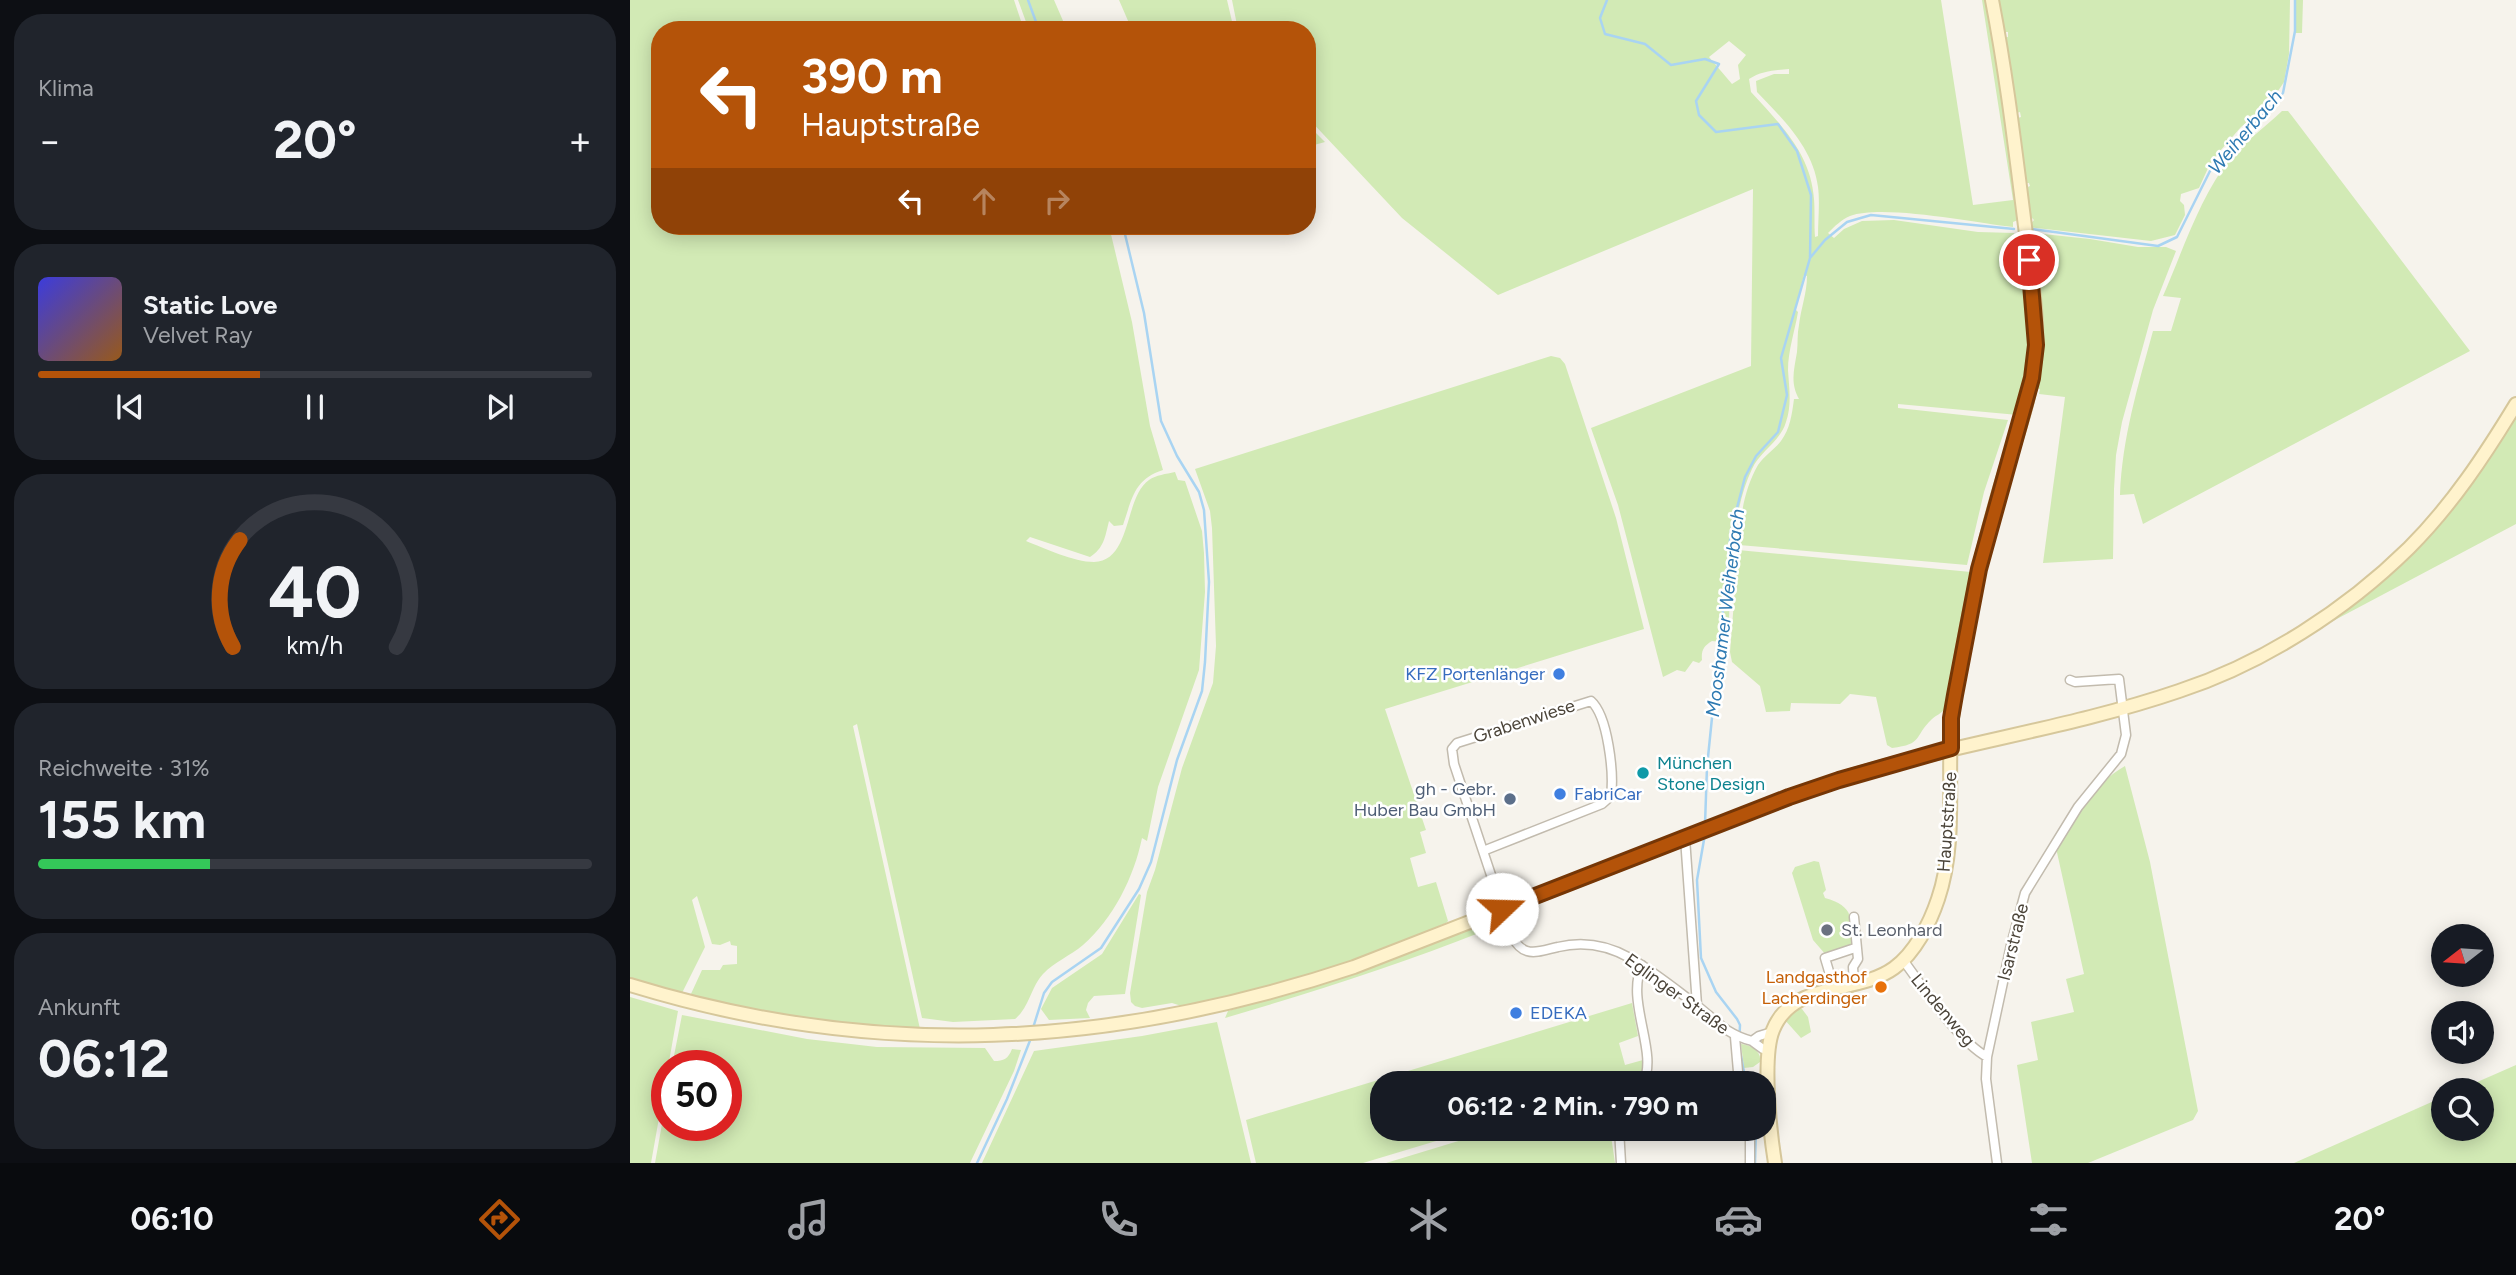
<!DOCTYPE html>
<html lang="de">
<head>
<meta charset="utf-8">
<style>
  body { margin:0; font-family:Figtree,sans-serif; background:#20242c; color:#f1f3f6; height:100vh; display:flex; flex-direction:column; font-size:26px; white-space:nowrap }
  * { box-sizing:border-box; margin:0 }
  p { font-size:23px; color:#9ea1a6 }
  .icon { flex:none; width:38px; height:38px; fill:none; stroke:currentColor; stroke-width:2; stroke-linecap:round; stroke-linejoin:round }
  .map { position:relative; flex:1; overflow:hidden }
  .drawer { display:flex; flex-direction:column; gap:14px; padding:14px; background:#0d0f14; width:630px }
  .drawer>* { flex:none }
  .guide { position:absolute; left:21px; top:21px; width:665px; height:214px; border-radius:28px; box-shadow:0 4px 18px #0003; background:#b45309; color:#fff; overflow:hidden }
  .needle { width:46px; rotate:253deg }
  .controls { position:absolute; left:1801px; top:924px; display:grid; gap:14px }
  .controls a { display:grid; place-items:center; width:63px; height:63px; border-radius:50%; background:#171b24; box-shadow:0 4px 18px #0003; font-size:35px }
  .speed { position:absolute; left:21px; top:1050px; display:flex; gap:14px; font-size:35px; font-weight:700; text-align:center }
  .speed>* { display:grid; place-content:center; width:91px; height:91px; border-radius:50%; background:#171b24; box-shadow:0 4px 18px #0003; line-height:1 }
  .speed .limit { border:10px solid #d22; background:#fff; color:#111 }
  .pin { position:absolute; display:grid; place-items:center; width:60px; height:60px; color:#fff; margin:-30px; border:4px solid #fff; border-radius:50%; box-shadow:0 2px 7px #0007 }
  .me { position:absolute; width:77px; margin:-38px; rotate:69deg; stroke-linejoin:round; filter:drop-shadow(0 0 5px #0008) }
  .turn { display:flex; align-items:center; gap:24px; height:147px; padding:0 35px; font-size:32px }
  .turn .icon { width:91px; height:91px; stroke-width:2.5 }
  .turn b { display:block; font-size:49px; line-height:60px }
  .lanes { display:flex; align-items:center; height:66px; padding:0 35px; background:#0003; justify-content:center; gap:35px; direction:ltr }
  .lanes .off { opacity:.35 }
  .big { font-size:52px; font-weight:700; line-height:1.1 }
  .drawer .card { flex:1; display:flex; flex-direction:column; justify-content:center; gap:10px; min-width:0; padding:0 24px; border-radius:28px; background:#20242c }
  .drawer .dial { align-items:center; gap:0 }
  .dial svg { height:182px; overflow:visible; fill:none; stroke:#363941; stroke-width:7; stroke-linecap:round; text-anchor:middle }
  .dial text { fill:#f1f3f6; stroke:none }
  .song { display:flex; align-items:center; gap:21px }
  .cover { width:84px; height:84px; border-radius:10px; background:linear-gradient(135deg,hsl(240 70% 55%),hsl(30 70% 35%)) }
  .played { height:7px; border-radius:4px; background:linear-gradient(90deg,#b45309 40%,#363941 40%) }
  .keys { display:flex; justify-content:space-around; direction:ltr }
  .heat { display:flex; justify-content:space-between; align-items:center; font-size:38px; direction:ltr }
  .charge { height:10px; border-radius:5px; background:linear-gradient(90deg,#34c759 31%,#363941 0) }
  .trip { position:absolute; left:740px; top:1071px; width:406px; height:70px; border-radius:28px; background:#171b24; box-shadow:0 4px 18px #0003; font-weight:700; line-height:70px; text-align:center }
  .menu { display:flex; height:112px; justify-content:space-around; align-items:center; background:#090b0e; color:#9ea1a6 }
  .menu .icon { width:49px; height:49px }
  .menu .current { color:#b45309 }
  .menu b { font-size:32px; color:#f1f3f6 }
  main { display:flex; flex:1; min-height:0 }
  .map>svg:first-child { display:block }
  .green { fill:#d2eab5; fill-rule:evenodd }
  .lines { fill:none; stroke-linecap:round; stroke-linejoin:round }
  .stream { stroke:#a9d4f2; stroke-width:2.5 }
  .minor-casing { stroke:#c2bbae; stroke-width:11 }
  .secondary-casing { stroke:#d6c79b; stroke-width:16 }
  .minor { stroke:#fff; stroke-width:8 }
  .secondary { stroke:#fff3cd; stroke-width:12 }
  .route-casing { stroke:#753606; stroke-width:18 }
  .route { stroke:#b45309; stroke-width:12 }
  .shop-dot { fill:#3f7fe0; stroke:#fff; stroke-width:2.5 }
  .culture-dot { fill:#0f9aa8; stroke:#fff; stroke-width:2.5 }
  .service-dot { fill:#5c6f8a; stroke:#fff; stroke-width:2.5 }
  .worship-dot { fill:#6b7280; stroke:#fff; stroke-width:2.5 }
  .food-dot { fill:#e8710a; stroke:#fff; stroke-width:2.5 }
  .labels { text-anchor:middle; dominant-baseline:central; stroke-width:5; stroke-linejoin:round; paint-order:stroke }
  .shop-label { font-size:18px; fill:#366cbe; stroke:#fff; text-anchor:start }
  .street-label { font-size:18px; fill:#4b4439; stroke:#fff }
  .culture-label { font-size:18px; fill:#0d838f; stroke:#fff; text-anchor:start }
  .service-label { font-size:18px; fill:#4e5e75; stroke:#fff; text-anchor:end }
  .worship-label { font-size:18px; fill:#5b616d; stroke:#fff; text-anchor:start }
  .food-label { font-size:18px; fill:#c56008; stroke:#fff; text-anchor:end }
  .water-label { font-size:19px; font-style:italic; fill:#2e7ab2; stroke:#fff }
</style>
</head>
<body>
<main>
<section class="drawer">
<div class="card"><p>Klima</p>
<div class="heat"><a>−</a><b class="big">20°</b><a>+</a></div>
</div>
<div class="card">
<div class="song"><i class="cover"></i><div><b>Static Love</b><p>Velvet Ray</p></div></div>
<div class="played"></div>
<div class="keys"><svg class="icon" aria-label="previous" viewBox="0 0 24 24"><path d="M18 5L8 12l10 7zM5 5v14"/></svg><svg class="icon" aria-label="pause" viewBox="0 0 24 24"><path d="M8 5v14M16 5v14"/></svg><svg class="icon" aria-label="next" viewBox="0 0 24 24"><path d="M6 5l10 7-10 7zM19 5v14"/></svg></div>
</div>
<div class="card dial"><svg viewBox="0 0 100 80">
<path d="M14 69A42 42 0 1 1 86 69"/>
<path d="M14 69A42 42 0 0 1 17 22" stroke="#b45309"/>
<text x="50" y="56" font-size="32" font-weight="700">40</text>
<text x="50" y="72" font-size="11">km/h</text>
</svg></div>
<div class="card"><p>Reichweite · 31%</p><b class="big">155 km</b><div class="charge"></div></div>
<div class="card"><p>Ankunft</p><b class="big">06:12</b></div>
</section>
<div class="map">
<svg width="1886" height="1163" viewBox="0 0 1886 1163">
  <rect width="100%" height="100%" fill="#f6f3ec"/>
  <path class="green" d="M 0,0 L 384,0 L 394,30 L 30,30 L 30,226 L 479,226 L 502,322 L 520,426 L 533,470 C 504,479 502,499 493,525 L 484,526 L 479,521 C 475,537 474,548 460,557 L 400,537 L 396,541 C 414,548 444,562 464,562 C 502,561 494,497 519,480 C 526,475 536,474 545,472 L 548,480 L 555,481 L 572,531 L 574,553 L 575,592 L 569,670 L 528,787 L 517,841 L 512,838 C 504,877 483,919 453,945 C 440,956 424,962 413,974 C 401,987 399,1008 385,1019 L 323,1022 L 292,1018 L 227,724 L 223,726 L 290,1029 L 287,1031 L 124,1013 L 60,996 L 72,970 L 90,970 L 93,965 L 107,964 L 107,946 L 101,945 L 100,941 L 90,945 L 82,944 L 67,896 L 62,900 L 75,947 L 52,993 L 0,981 Z
    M 388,0 L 424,0 L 437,30 L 399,30 Z
    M 489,0 L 597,0 L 604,30 L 502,30 Z
    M 602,0 L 1311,0 L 1343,205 L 1383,200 L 1352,0 L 1357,0 L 1386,200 L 1388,220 L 1383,222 L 1383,227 C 1344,223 1254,204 1220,216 C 1211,220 1205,226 1198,233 L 1204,238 L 1214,229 L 1232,221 L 1264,220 L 1348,232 L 1384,233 L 1385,237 L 1390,237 C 1396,280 1403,324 1398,367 C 1396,383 1391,399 1388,415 L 1268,404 L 1268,408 L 1378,420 L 1354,492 L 1337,565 L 1109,545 C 1110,518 1114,489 1128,465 C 1134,456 1144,450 1151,441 C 1160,429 1162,414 1164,399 L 1169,399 C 1160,383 1164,370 1167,352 C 1168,343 1167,334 1169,325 C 1171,308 1177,293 1177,276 L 1174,275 L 1165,309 L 1168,312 C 1165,330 1158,351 1158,370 C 1159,387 1162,405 1156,422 C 1150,442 1130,451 1122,469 C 1099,516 1101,591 1098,643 L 1082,641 C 1074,646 1071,650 1072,660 L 1069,663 L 1063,661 L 1055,672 L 1047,670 L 1033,677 L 988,505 L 961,428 L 1121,366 L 1123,189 L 868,295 L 772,218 L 677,117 L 677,30 L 608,30 ZM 1099,41 L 1116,55 L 1108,65 L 1110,79 L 1102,84 L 1079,57 ZM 1159,69 L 1159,74 L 1144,74 L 1126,81 L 1127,92 C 1153,119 1183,148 1188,187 C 1190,202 1188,220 1188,236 L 1185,237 C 1184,225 1185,211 1184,199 C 1181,153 1150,124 1121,92 L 1119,79 C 1131,71 1145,70 1159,69 Z
    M 1365,0 L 1660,0 L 1659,54 L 1654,82 L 1640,103 L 1611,127 L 1590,151 L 1579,166 L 1569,188 L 1551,194 L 1550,201 L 1554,205 L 1555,215 L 1545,235 L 1521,241 L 1398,227 L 1404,220 L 1401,217 L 1397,222 L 1393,189 L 1400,186 L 1399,183 L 1392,183 L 1384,119 L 1391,117 L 1390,112 L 1383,114 L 1372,38 L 1378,37 L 1378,32 L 1371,32 Z
    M 1665,0 L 1673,0 L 1672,33 L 1666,33 Z
    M 1652,111 L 1658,111 L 1662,116 L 1840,351 L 1513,524 L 1504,494 L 1490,495 C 1492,438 1508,386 1523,331 L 1541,331 L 1551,298 L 1533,296 C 1552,253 1570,196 1600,159 C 1616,141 1635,127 1652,111 Z
    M 677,124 L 695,142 L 677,147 Z
    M 1404,233 L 1460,239 L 1508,247 L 1536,247 L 1546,251 L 1523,310 L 1492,422 L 1486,455 L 1484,489 L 1483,559 L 1413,563 L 1435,397 L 1409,394 L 1410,389 L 1405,388 L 1399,234 Z
    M 921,356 L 930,358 L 935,364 L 986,518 L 1014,629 L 755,709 L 796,830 L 790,832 L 796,853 L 780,858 L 788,887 L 806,882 L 818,921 L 816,923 L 709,967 L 561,1009 L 542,1003 L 512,1008 L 505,1006 L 501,1002 L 500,993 L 517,892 L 525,870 L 552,768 L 583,683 L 586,646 L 582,528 L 580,511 L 565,469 Z
    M 1886,416 L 1886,524 L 1686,630 C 1720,606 1753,582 1783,553 C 1822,515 1859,463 1886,416 Z
    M 1108,550 L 1341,572 L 1315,709 C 1311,714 1306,715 1302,719 C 1283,737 1294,744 1262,748 L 1257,745 L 1246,697 L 1220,694 L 1210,704 L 1161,703 L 1160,711 L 1136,712 L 1130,686 L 1102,662 L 1100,652 Z
    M 1495,766 L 1520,862 L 1568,1111 L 1563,1120 L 1458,1163 L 1402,1163 L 1387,1065 L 1408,1060 L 1401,1022 L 1444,1012 L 1436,979 L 1454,974 L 1426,848 C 1445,818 1464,783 1495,766 Z
    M 1184,861 L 1189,862 L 1196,890 L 1193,893 L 1195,898 C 1224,906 1222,919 1223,946 L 1196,955 L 1183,940 L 1162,873 L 1165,867 Z
    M 509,894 L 511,895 L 495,994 L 464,996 L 458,1003 L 456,1010 L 460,1018 L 419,1020 L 411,1009 L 422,988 L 472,954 Z
    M 851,923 L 854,931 C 769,965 683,992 595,1018 L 598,1011 L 672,989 Z
    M 0,997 L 48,1011 L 21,1163 L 0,1163 Z
    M 1002,1003 L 1008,1036 L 989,1043 L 995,1065 L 1013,1060 L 1013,1071 L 1004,1082 L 752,1083 L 752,1129 L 846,1129 L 733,1163 L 626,1163 L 616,1120 Z
    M 1166,1008 L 1172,1009 L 1178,1017 L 1181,1032 L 1171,1038 L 1154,1019 Z
    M 52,1015 L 177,1039 L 247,1047 L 355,1048 L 364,1061 C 374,1061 378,1059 382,1049 L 391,1050 L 384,1071 L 340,1163 L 25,1163 L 37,1096 L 37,1125 L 96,1125 L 96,1066 L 42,1066 Z
    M 587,1022 L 621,1163 L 352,1163 L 404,1051 L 512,1036 Z
    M 1111,1044 C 1121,1045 1132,1051 1130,1062 L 1123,1067 L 1114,1068 Z
    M 1886,1065 L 1886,1163 L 1664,1163 L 1813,1097 L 1813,1129 L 1852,1129 L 1852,1090 L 1829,1090 Z
    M 868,1129 L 980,1129 L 985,1163 L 756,1163 Z"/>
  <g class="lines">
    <path class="stream" d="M 398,0 L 409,30
      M 977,0 L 970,18 L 975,34 L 1015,44 L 1041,65 L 1075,59 L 1089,64 L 1066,101 L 1069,115 L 1086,132 L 1148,124 L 1167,151 L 1181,195 L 1180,258 L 1151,358 L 1157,395 L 1148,432 L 1126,456 L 1115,477 L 1101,531 L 1077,767 L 1075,824
      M 1402,229 L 1528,246 L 1547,237 L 1580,171 L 1653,93 L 1665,31 L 1665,0
      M 1180,258 L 1195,240 L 1217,222 L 1241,215 L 1384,229
      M 1075,834 L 1067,880 L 1071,958 L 1086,992 L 1107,1019 L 1110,1025 L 1109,1046
      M 403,1028 L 414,993 L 422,982 L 471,948 L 509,889 L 521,862 L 547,760 L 572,691 L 575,662 L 579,582 L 574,510 L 569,492 L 547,456 L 531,421 L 514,313 L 493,226
      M 1111,1056 L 1116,1083
      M 347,1163 L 377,1099 L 401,1038
      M 1125,1163 L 1126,1129"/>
    <g class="minor-casing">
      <path id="minor" d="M 1055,838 L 1067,1005
        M 853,851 L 972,804 L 981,796 C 984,773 978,716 961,701 L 827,743 L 822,749 L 824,764 C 836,801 849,838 861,875 C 868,895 873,917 882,936 C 885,942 890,949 897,951 C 906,954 918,949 928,947 C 953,941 977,945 1000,958 C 1023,971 1044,988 1065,1004 C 1087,1021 1094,1033 1122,1041 L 1129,1036 L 1142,1032
        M 1224,917 L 1228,959 L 1223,967 L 1224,984
        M 1273,960 C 1294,988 1327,1040 1357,1057
        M 1012,965 C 995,1001 1029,1053 1013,1083
        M 1204,988 L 1195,958 L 1225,948
        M 1105,1037 L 1109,1083
        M 1122,1041 L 1133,1049 L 1140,1051
        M 989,1129 L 991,1163
        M 1120,1163 L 1120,1129
        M 1367,1163 L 1356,1079 L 1357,1057 L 1381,945 L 1395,893 L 1448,807 L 1491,754 L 1496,735 L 1489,679 L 1445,682 L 1440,680"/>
    </g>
    <g class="secondary-casing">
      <path id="secondary" d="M 0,985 C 247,1061 481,1048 724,967 C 823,928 922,889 1022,851 C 1084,827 1145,801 1208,780 C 1320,744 1438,729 1549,691 C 1634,663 1716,610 1779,548 C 1822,505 1855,455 1886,404
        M 1145,1163 C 1140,1132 1132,1057 1143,1030 C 1163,980 1227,995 1264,968 C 1285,953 1300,923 1308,899 C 1330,834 1313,763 1325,696 C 1335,631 1348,566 1366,503 C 1380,451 1402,402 1406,348 C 1408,311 1400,271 1396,234 C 1386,156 1377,77 1362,0"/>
    </g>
    <use href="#minor" class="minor"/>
    <use href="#secondary" class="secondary"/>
  </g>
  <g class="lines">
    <g class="route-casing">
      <path id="route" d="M 872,909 L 1159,797 L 1209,780 L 1321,748 L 1321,718 L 1325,695 L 1349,569 L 1402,378 L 1406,345 L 1399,260"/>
    </g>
    <use href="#route" class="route"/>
  </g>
  <g class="shop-dot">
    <circle cx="929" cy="674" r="7"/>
    <circle cx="930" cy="794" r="7"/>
    <circle cx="886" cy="1013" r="7"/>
  </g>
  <circle class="culture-dot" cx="1013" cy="773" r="7"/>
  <circle class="service-dot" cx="880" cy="799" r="7"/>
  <circle class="worship-dot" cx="1197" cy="930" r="7"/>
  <circle class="food-dot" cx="1251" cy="987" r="7"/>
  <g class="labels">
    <g class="shop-label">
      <text x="915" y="674" text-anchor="end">KFZ Portenlänger</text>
      <text x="944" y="794">FabriCar</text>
      <text x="900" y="1013">EDEKA</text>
    </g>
    <g class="street-label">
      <text transform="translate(894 721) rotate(-18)">Grabenwiese</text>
      <text transform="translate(1317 822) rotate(-86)">Hauptstraße</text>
      <text transform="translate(1383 942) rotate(-76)">Isarstraße</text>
      <text transform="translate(1047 994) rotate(36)">Eglinger Straße</text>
      <text transform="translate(1313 1010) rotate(50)">Lindenweg</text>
    </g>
    <g class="culture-label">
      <text x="1027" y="763">München<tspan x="1027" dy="21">Stone Design</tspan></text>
    </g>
    <g class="service-label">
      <text x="866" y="789">gh - Gebr.<tspan x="866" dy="21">Huber Bau GmbH</tspan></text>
    </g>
    <g class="worship-label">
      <text x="1211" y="930">St. Leonhard</text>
    </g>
    <g class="food-label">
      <text x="1237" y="977">Landgasthof<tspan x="1237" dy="21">Lacherdinger</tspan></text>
    </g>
    <g class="water-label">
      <text transform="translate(1615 132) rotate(-50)">Weiherbach</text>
      <text transform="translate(1095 613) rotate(-83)">Mooshamer Weiherbach</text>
    </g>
  </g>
</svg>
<div class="controls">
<a><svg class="needle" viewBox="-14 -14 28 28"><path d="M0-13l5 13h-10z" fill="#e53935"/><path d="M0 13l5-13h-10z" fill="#9ea1a6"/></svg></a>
<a><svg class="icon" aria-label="sound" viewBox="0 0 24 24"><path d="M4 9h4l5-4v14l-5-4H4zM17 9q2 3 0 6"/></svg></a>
<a><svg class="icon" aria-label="search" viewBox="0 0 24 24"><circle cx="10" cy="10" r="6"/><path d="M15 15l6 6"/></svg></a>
</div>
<div class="speed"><div class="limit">50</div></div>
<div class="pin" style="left:1399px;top:260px;background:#d93025"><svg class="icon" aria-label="arrive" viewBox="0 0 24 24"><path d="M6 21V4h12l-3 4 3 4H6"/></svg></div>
<svg class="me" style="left:872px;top:909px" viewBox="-20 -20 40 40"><circle r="19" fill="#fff"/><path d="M0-13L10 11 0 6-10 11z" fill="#b45309"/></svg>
<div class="trip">06:12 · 2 Min. · 790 m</div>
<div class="guide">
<div class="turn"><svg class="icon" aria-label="left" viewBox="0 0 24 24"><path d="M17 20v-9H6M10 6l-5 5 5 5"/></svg><div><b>390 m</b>Hauptstraße</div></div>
<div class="lanes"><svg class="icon" aria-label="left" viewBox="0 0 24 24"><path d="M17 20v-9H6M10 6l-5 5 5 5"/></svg><svg class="icon off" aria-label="ahead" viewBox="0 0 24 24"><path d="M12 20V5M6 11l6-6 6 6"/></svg><svg class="icon off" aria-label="right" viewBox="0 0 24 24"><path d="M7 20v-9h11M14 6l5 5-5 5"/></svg></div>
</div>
</div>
</main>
<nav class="menu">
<b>06:10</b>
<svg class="icon current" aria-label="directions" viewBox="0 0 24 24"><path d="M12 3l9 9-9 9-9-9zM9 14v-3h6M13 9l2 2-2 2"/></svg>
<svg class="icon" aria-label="music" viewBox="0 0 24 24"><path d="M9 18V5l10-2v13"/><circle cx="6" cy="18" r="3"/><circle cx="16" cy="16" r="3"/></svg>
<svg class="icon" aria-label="phone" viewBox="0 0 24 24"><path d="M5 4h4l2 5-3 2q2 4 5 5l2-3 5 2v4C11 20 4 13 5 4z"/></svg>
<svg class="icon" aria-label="climate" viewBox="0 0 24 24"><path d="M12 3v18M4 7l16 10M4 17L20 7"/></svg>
<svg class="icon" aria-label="car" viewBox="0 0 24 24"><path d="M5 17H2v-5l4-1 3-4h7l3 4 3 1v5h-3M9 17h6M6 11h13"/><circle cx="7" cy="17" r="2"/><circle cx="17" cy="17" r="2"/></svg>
<svg class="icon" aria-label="filters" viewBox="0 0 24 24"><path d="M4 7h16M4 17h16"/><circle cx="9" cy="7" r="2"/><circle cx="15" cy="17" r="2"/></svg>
<b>20°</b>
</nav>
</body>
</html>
